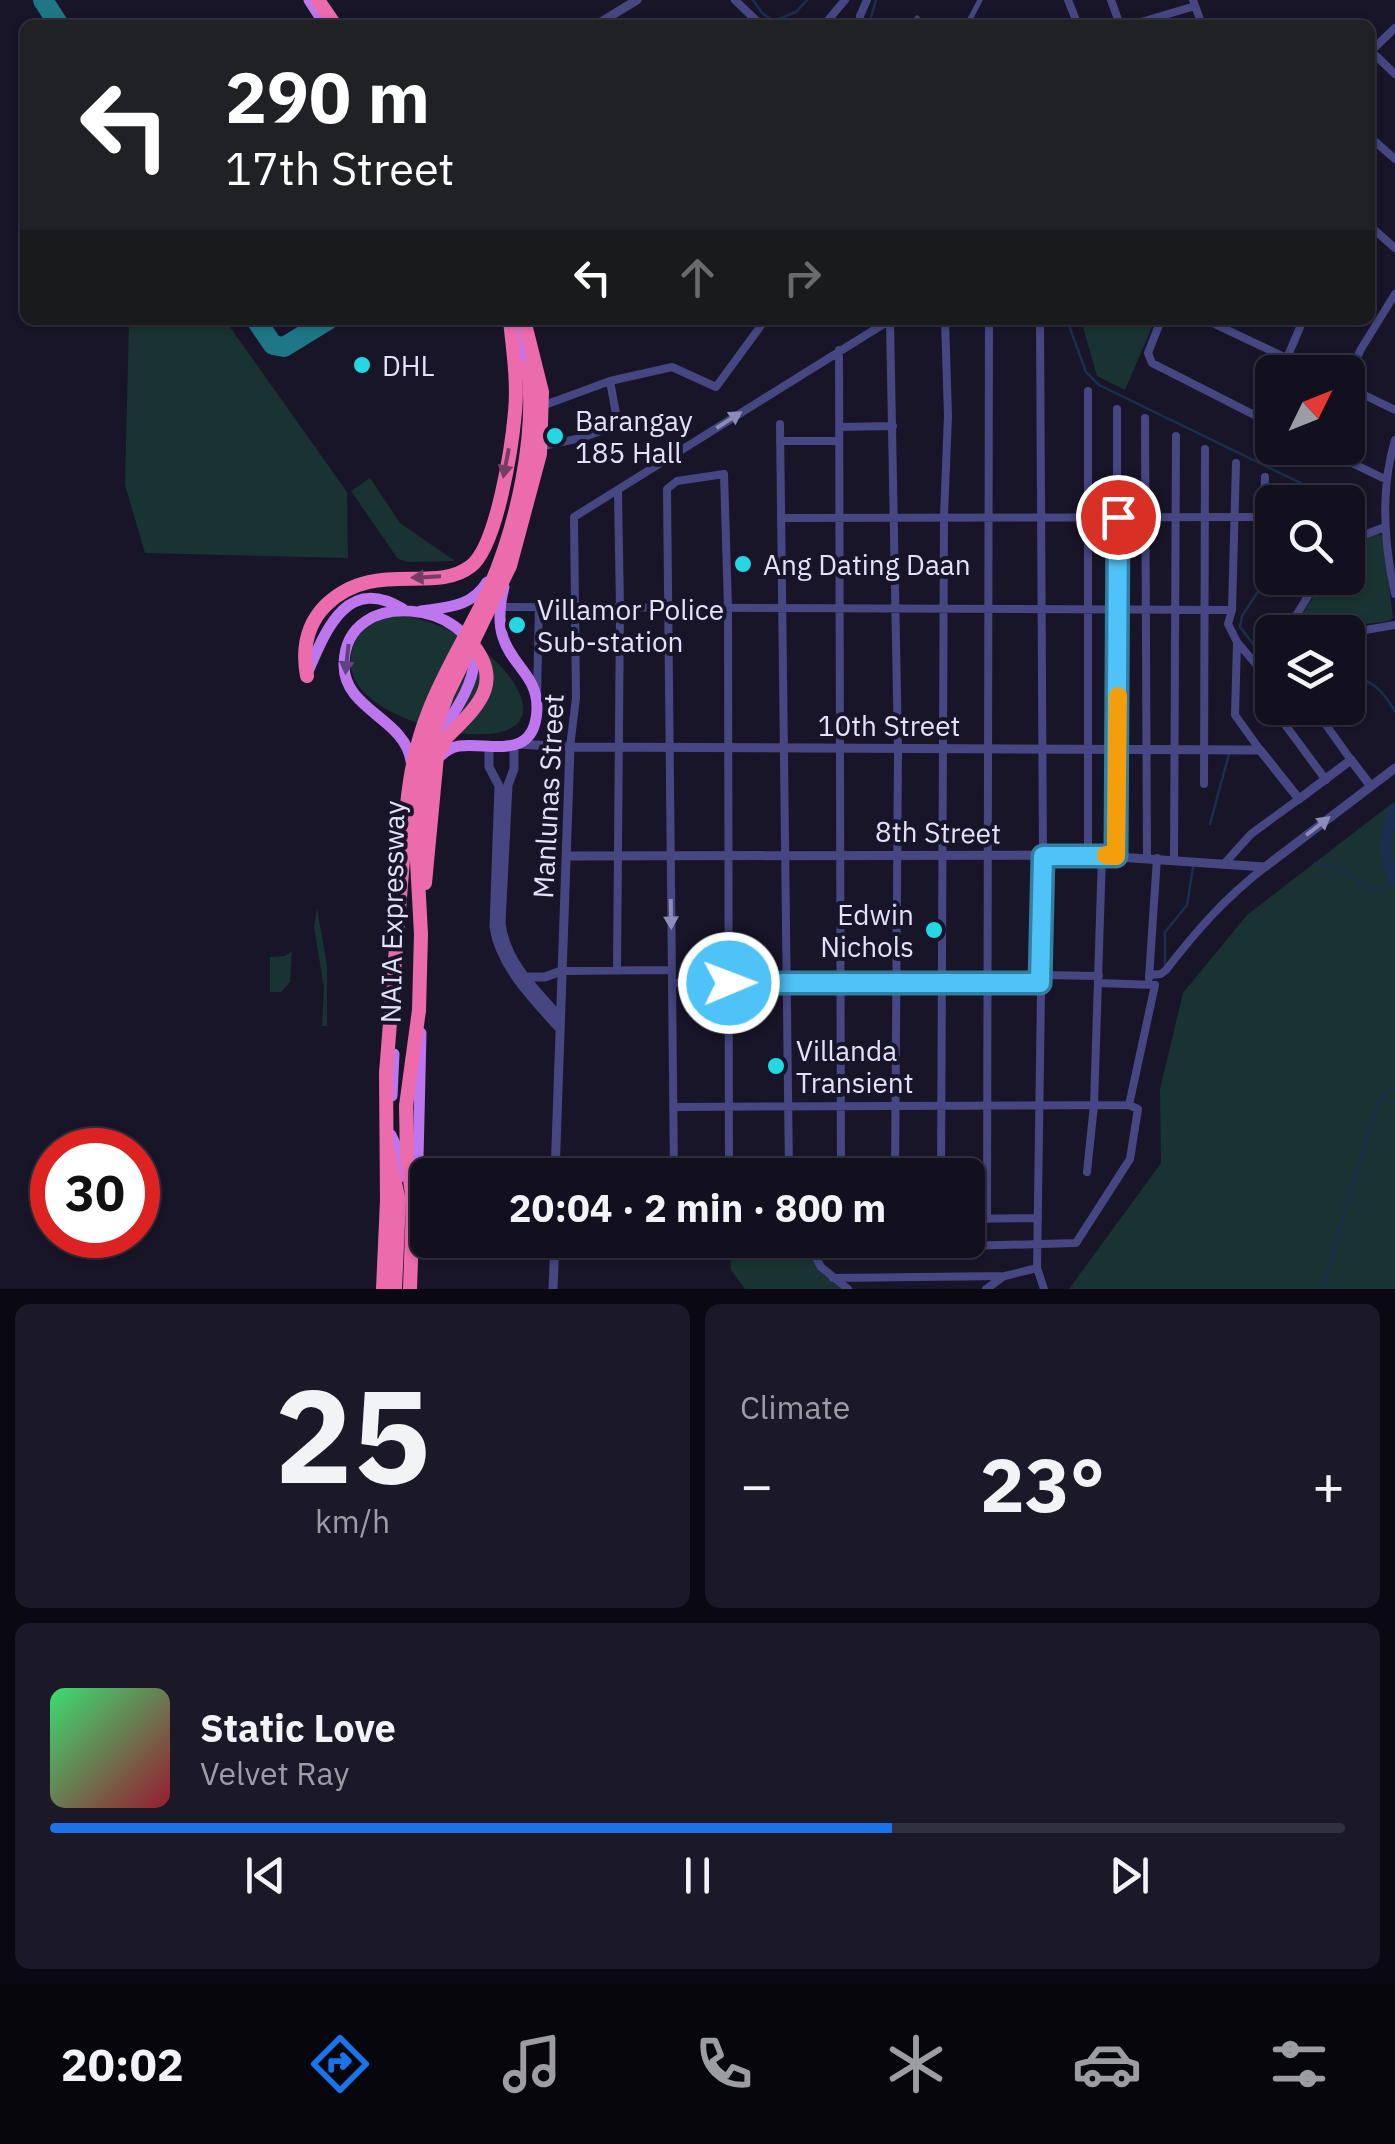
<!DOCTYPE html>
<html lang="en">
<head>
<meta charset="utf-8">
<style>
  body { margin:0; font-family:"IBM Plex Sans",sans-serif; background:#1b1928; color:#f1f3f6; height:100vh; display:flex; flex-direction:column; font-size:38px; white-space:nowrap }
  * { box-sizing:border-box; margin:0 }
  p { font-size:32px; color:#9c9da4 }
  .icon { flex:none; width:55px; height:55px; fill:none; stroke:currentColor; stroke-width:2; stroke-linecap:round; stroke-linejoin:round }
  .map { position:relative; height:1289px; overflow:hidden }
  .side { display:flex; flex-direction:column; gap:15px; padding:15px; background:#0a0911; flex:1 }
  .side>* { flex:none }
  .guide { position:absolute; left:20px; top:20px; width:1355px; height:305px; border-radius:15px; box-shadow:0 2px 8px #0004,0 0 0 2px #31303d; background:#202124; color:#fff; overflow:hidden }
  .needle { width:65px; rotate:47deg }
  .fabs { position:absolute; left:1255px; top:355px; display:grid; gap:20px }
  .fabs a { display:grid; place-items:center; width:110px; height:110px; border-radius:15px; background:#12101f; box-shadow:0 2px 8px #0004,0 0 0 2px #31303d; font-size:50px }
  .speed { position:absolute; left:30px; top:1128px; display:flex; gap:20px; font-size:50px; font-weight:700; text-align:center }
  .speed>* { display:grid; place-content:center; width:130px; height:130px; border-radius:50%; background:#12101f; box-shadow:0 2px 8px #0004,0 0 0 2px #31303d; line-height:1 }
  .speed .limit { border:15px solid #d22; background:#fff; color:#111 }
  .pin { position:absolute; display:grid; place-items:center; width:85px; height:85px; color:#fff; margin:-42px; border:5px solid #fff; border-radius:50%; box-shadow:0 2px 10px #0007 }
  .me { position:absolute; width:110px; margin:-55px; rotate:89deg; stroke-linejoin:round; filter:drop-shadow(0 0 8px #0008) }
  .turn { display:flex; align-items:center; gap:35px; height:210px; padding:0 40px; font-size:45px }
  .turn .icon { width:130px; height:130px; stroke-width:2.5 }
  .turn b { display:block; font-size:70px; line-height:85px }
  .lanes { display:flex; align-items:center; height:95px; padding:0 40px; background:#0003; justify-content:center; gap:50px; direction:ltr }
  .lanes .off { opacity:.35 }
  .big { font-size:75px; font-weight:800; line-height:1.1 }
  .side .card { flex:1; display:flex; flex-direction:column; justify-content:center; gap:15px; min-width:0; padding:0 35px; border-radius:15px; background:#1b1928 }
  .side .dial { align-items:center; gap:0 }
  .dial b { font-size:130px; line-height:1 }
  .song { display:flex; align-items:center; gap:30px }
  .cover { width:120px; height:120px; border-radius:15px; background:linear-gradient(135deg,hsl(140 70% 55%),hsl(350 70% 35%)) }
  .played { height:10px; border-radius:5px; background:linear-gradient(90deg,#1a73e8 65%,#31303d 65%) }
  .keys { display:flex; justify-content:space-around; direction:ltr }
  .heat { display:flex; justify-content:space-between; align-items:center; font-size:55px; direction:ltr }
  .side .tiles { flex:1; display:grid; gap:15px; grid-template-columns:1fr 1fr }
  .card:last-child { grid-column:span 2 }
  .trip { position:absolute; left:410px; top:1158px; width:575px; height:100px; border-radius:15px; background:#12101f; box-shadow:0 2px 8px #0004,0 0 0 2px #31303d; font-weight:800; line-height:100px; text-align:center }
  .menu { display:flex; height:160px; justify-content:space-around; align-items:center; background:#07060c; color:#9c9da4 }
  .menu .icon { width:70px; height:70px }
  .menu .current { color:#1a73e8 }
  .menu b { font-size:45px; color:#f1f3f6 }
  .map>svg:first-child { display:block }
  .green { fill:#183331 }
  .lines { fill:none; stroke-linecap:round; stroke-linejoin:round }
  .stream { stroke:#182f4e; stroke-width:2.5 }
  .river { stroke:#182f4e; stroke-width:12 }
  .taxiway { stroke:#1e7686; stroke-width:20 }
  .pedestrian { stroke:#464682; stroke-width:5 }
  .minor { stroke:#464682; stroke-width:8 }
  .tertiary { stroke:#464682; stroke-width:9 }
  .primary { stroke:#bd76ed; stroke-width:11 }
  .motorway { stroke:#ec6bad; stroke-width:14 }
  .motorway-bridge { stroke:#ec6bad; stroke-width:14 }
  .oneway { fill:#8d8cb8 }
  .oneway2 { fill:#773c64 }
  .oneway3 { fill:#624181 }
  .route-casing { stroke:#337fa1; stroke-width:25 }
  .route { stroke:#4fc3f7; stroke-width:18 }
  .slow { stroke:#f59e0b; stroke-width:18 }
  .poi-dot { fill:#25d6e3; stroke:#181529; stroke-width:4 }
  .labels { text-anchor:middle; dominant-baseline:central; stroke-width:8; stroke-linejoin:round; paint-order:stroke }
  .poi-label { font-size:28px; fill:#e3e1fb; stroke:#181529; text-anchor:start }
  .street-label { font-size:28px; fill:#e3e1fb; stroke:#181529 }
</style>
</head>
<body>
<div class="map">
<svg width="1395" height="1289" viewBox="0 0 1395 1289">
  <rect width="100%" height="100%" fill="#181529"/>
  <path class="green" d="M 129,320 L 225,320 L 347,492 L 348,558 L 145,553 L 125,485 Z
    M 1081,320 L 1155,320 L 1125,390 L 1097,376 Z
    M 370,478 L 400,523 L 455,561 L 408,562 L 398,559 L 351,491 Z
    M 1380,534 L 1383,536 L 1393,618 L 1389,621 L 1304,632 L 1299,625 L 1301,616 L 1325,578 L 1348,578 L 1348,546 L 1366,535 Z
    M 396,614 C 426,619 454,629 480,648 C 525,681 553,739 469,734 C 429,731 338,704 352,651 C 357,628 375,621 396,614 Z
    M 1395,801 L 1395,1289 L 1069,1289 L 1161,1163 L 1160,1089 L 1183,993 L 1247,915 Z
    M 317,908 L 327,965 L 327,1026 L 322,1026 L 324,988 L 314,927 Z
    M 292,951 L 290,982 L 281,992 L 270,992 L 270,957 L 285,956 Z
    M 730,1246 L 802,1250 L 844,1289 L 745,1289 L 731,1270 Z"/>
  <g class="lines">
    <path class="stream" d="M 753,0 L 762,13 L 773,21 L 796,12 L 807,0
      M 873,25 L 871,17 L 876,0
      M 1067,320 L 1086,372 L 1099,385 L 1309,487 L 1313,502
      M 1272,570 L 1242,616 L 1240,627 L 1272,668
      M 1348,676 C 1372,679 1382,690 1395,711
      M 1210,824 L 1229,754
      M 1315,863 L 1341,869 L 1372,890 L 1389,886 L 1395,880
      M 1165,965 L 1165,932 L 1187,905 L 1193,868
      M 1322,1289 L 1378,1102 L 1395,1088"/>
    <path class="river" d="M 1395,809 C 1384,834 1382,856 1395,880"/>
    <path class="taxiway" d="M 43,0 L 59,25
      M 256,320 L 273,345 L 284,347 L 328,320"/>
    <path class="pedestrian" d="M 917,18 L 924,25
      M 967,25 L 980,0"/>
    <path class="minor" d="M 735,0 L 761,25
      M 1068,0 L 1078,25
      M 1111,0 L 1120,25
      M 1193,0 L 1202,25
      M 971,22 L 973,25
      M 824,25 L 845,0
      M 860,25 L 860,16 L 867,0
      M 1131,25 L 1195,6
      M 1261,25 L 1263,24
      M 1371,51 L 1395,74
      M 1370,52 L 1395,28
      M 1370,137 L 1395,159
      M 1370,226 L 1395,248
      M 890,320 L 898,749 L 895,1175
      M 1040,320 L 1043,856 L 1037,1268 L 1044,1289
      M 1161,320 L 1148,353 L 1152,363 L 1272,424
      M 1206,320 L 1316,372
      M 839,350 L 841,1175
      M 1287,358 L 1303,320
      M 1348,377 L 1361,349 L 1395,294
      M 1348,387 L 1395,410
      M 1088,391 L 1088,855
      M 542,406 L 610,381 L 672,367 L 716,387 L 765,320
      M 1145,418 L 1147,857
      M 780,424 L 789,1175
      M 839,427 L 893,426
      M 1395,440 C 1380,490 1384,544 1395,594
      M 780,441 L 839,441
      M 538,447 L 581,438 L 618,425 L 610,381
      M 1321,448 L 1387,480
      M 1236,463 L 1232,610 L 1228,624 L 1237,642 L 1272,683
      M 781,518 L 1272,517
      M 1348,541 L 1385,527
      M 1262,549 L 1265,477
      M 499,607 L 1232,610
      M 1296,632 L 1294,619 L 1319,578
      M 1348,633 L 1395,625
      M 1237,642 L 1235,715 L 1260,750
      M 537,695 L 539,607
      M 1272,695 L 1269,703 L 1326,780
      M 1314,708 L 1351,760
      M 570,747 L 576,698 L 574,517 L 890,320
      M 1204,784 L 1205,449
      M 1117,856 L 1117,409
      M 1174,860 L 1176,436
      M 1224,864 L 1251,834 L 1299,799
      M 561,971 L 672,970
      M 617,971 L 620,608 L 618,492
      M 1040,975 L 1099,976
      M 1149,975 L 1161,974 L 1166,970 C 1198,929 1224,899 1265,867
      M 1149,978 L 1157,858
      M 672,983 L 1040,983
      M 1098,983 L 1155,985 L 1129,1105
      M 673,1107 L 1129,1105
      M 1087,1172 L 1094,1105 L 1102,855
      M 674,1175 L 667,489 L 677,481 L 724,474 L 728,608 L 729,1175
      M 941,1175 L 944,516 L 948,416 L 945,320
      M 987,1218 L 989,320
      M 968,1219 L 1038,1218
      M 833,1278 L 1005,1276 L 1037,1268
      M 848,1289 L 821,1267 L 815,1256 L 818,1250 L 1076,1243 L 1130,1159 L 1138,1109 L 1129,1105
      M 986,1289 L 1003,1277"/>
    <path class="tertiary" d="M 596,25 L 637,0
      M 518,744 L 570,747 L 1260,750 L 1299,799 L 1351,760 L 1370,785
      M 514,746 L 514,769 L 508,785 L 501,923 C 505,960 534,989 559,1016
      M 489,748 L 489,767 L 499,786 L 494,927 C 500,966 532,998 558,1027
      M 567,856 L 1088,855 L 1265,867 L 1395,768
      M 527,977 L 545,977 L 561,971
      M 555,1175 L 570,747
      M 553,1289 L 555,1240"/>
    <path class="primary" d="M 309,0 L 325,25
      M 516,330 L 526,375
      M 421,611 C 447,607 472,607 487,582
      M 307,674 C 325,632 346,574 403,609
      M 439,757 C 445,752 450,747 459,746 C 490,742 535,762 537,709 C 538,661 485,662 504,587
      M 411,761 C 405,718 343,710 344,664 C 346,583 476,605 474,661 C 473,690 448,720 435,744
      M 392,1096 L 394,1054
      M 391,1135 L 399,1152 L 398,1179
      M 417,1200 L 421,1033"/>
    <path class="motorway" d="M 318,0 L 335,25
      M 307,676 C 302,649 306,625 326,605 C 375,558 434,595 471,566 C 497,546 512,446 515,412 C 518,382 513,350 510,320
      M 446,738 C 479,705 507,681 467,638
      M 406,1106 L 419,1010
      M 383,1289 L 387,1200 L 386,1073 L 404,847"/>
    <path class="motorway-bridge" d="M 404,847 C 406,801 411,756 428,713 C 444,670 470,631 489,589 C 517,525 537,436 528,366
      M 425,883 L 437,756 L 446,738
      M 419,1010 L 421,934 L 416,842 L 424,762 L 447,695 L 510,566 L 540,454 L 542,392 L 524,320
      M 406,1106 L 407,1158 L 413,1202 L 410,1289
      M 387,1147 L 399,1201 L 395,1289"/>
  </g>
  <defs><path id="oneway-solid" d="M-6-.8H1V-3.2L6.5 0L1 3.2V.8H-6Z" transform="scale(2.5)"/></defs>
  <g class="oneway">
    <use href="#oneway-solid" transform="translate(729 420) rotate(-33)"/>
    <use href="#oneway-solid" transform="translate(1318 826) rotate(-38)"/>
    <use href="#oneway-solid" transform="translate(671 914) rotate(89)"/>
  </g>
  <g class="oneway2">
    <use href="#oneway-solid" transform="translate(506 463) rotate(101)"/>
    <use href="#oneway-solid" transform="translate(426 577) rotate(177)"/>
  </g>
  <use class="oneway3" href="#oneway-solid" transform="translate(347 659) rotate(96)"/>
  <g class="lines">
    <g class="route-casing">
      <path id="route" d="M 729,983 L 1040,983 L 1043,856 L 1116,856 L 1118,517"/>
    </g>
    <use href="#route" class="route"/>
    <path class="slow" d="M 1106,855 L 1116,856 L 1118,696"/>
  </g>
  <g class="poi-dot">
    <circle cx="362" cy="365" r="10"/>
    <circle cx="555" cy="436" r="10"/>
    <circle cx="743" cy="564" r="10"/>
    <circle cx="517" cy="625" r="10"/>
    <circle cx="934" cy="930" r="10"/>
    <circle cx="776" cy="1066" r="10"/>
  </g>
  <g class="labels">
    <g class="poi-label">
      <text x="382" y="365">DHL</text>
      <text x="575" y="420">Barangay<tspan x="575" dy="32">185 Hall</tspan></text>
      <text x="763" y="564">Ang Dating Daan</text>
      <text x="537" y="609">Villamor Police<tspan x="537" dy="32">Sub-station</tspan></text>
      <text x="914" y="914" text-anchor="end">Edwin<tspan x="914" dy="32">Nichols</tspan></text>
      <text x="796" y="1050">Villanda<tspan x="796" dy="32">Transient</tspan></text>
    </g>
    <g class="street-label">
      <text x="889" y="725">10th Street</text>
      <text transform="translate(548 796) rotate(-87)">Manlunas Street</text>
      <text transform="translate(938 832) rotate(1)">8th Street</text>
      <text transform="translate(392 912) rotate(-89)">NAIA Expressway</text>
    </g>
  </g>
</svg>
<div class="fabs">
<a><svg class="needle" viewBox="-14 -14 28 28"><path d="M0-13l5 13h-10z" fill="#e53935"/><path d="M0 13l5-13h-10z" fill="#9c9da4"/></svg></a>
<a><svg class="icon" aria-label="search" viewBox="0 0 24 24"><circle cx="10" cy="10" r="6"/><path d="M15 15l6 6"/></svg></a>
<a><svg class="icon" aria-label="layers" viewBox="0 0 24 24"><path d="M12 4l9 5-9 5-9-5zM3 14l9 5 9-5"/></svg></a>
</div>
<div class="speed"><div class="limit">30</div></div>
<div class="pin" style="left:1118px;top:517px;background:#d93025"><svg class="icon" aria-label="arrive" viewBox="0 0 24 24"><path d="M6 21V4h12l-3 4 3 4H6"/></svg></div>
<svg class="me" style="left:729px;top:983px" viewBox="-20 -20 40 40"><circle r="17" fill="#4fc3f7" stroke="#fff" stroke-width="3"/><path d="M0-11L8 9 0 5-8 9z" fill="#fff"/></svg>
<div class="trip">20:04 · 2 min · 800 m</div>
<div class="guide">
<div class="turn"><svg class="icon" aria-label="left" viewBox="0 0 24 24"><path d="M17 20v-9H6M10 6l-5 5 5 5"/></svg><div><b>290 m</b>17th Street</div></div>
<div class="lanes"><svg class="icon" aria-label="left" viewBox="0 0 24 24"><path d="M17 20v-9H6M10 6l-5 5 5 5"/></svg><svg class="icon off" aria-label="ahead" viewBox="0 0 24 24"><path d="M12 20V5M6 11l6-6 6 6"/></svg><svg class="icon off" aria-label="right" viewBox="0 0 24 24"><path d="M7 20v-9h11M14 6l5 5-5 5"/></svg></div>
</div>
</div>
<section class="side">
<div class="tiles">
<div class="card dial"><b>25</b><p>km/h</p></div>
<div class="card"><p>Climate</p>
<div class="heat"><a>−</a><b class="big">23°</b><a>+</a></div>
</div>
<div class="card">
<div class="song"><i class="cover"></i><div><b>Static Love</b><p>Velvet Ray</p></div></div>
<div class="played"></div>
<div class="keys"><svg class="icon" aria-label="previous" viewBox="0 0 24 24"><path d="M18 5L8 12l10 7zM5 5v14"/></svg><svg class="icon" aria-label="pause" viewBox="0 0 24 24"><path d="M8 5v14M16 5v14"/></svg><svg class="icon" aria-label="next" viewBox="0 0 24 24"><path d="M6 5l10 7-10 7zM19 5v14"/></svg></div>
</div>
</div>
</section>
<nav class="menu">
<b>20:02</b>
<svg class="icon current" aria-label="directions" viewBox="0 0 24 24"><path d="M12 3l9 9-9 9-9-9zM9 14v-3h6M13 9l2 2-2 2"/></svg>
<svg class="icon" aria-label="music" viewBox="0 0 24 24"><path d="M9 18V5l10-2v13"/><circle cx="6" cy="18" r="3"/><circle cx="16" cy="16" r="3"/></svg>
<svg class="icon" aria-label="phone" viewBox="0 0 24 24"><path d="M5 4h4l2 5-3 2q2 4 5 5l2-3 5 2v4C11 20 4 13 5 4z"/></svg>
<svg class="icon" aria-label="climate" viewBox="0 0 24 24"><path d="M12 3v18M4 7l16 10M4 17L20 7"/></svg>
<svg class="icon" aria-label="car" viewBox="0 0 24 24"><path d="M5 17H2v-5l4-1 3-4h7l3 4 3 1v5h-3M9 17h6M6 11h13"/><circle cx="7" cy="17" r="2"/><circle cx="17" cy="17" r="2"/></svg>
<svg class="icon" aria-label="filters" viewBox="0 0 24 24"><path d="M4 7h16M4 17h16"/><circle cx="9" cy="7" r="2"/><circle cx="15" cy="17" r="2"/></svg>
</nav>
</body>
</html>
